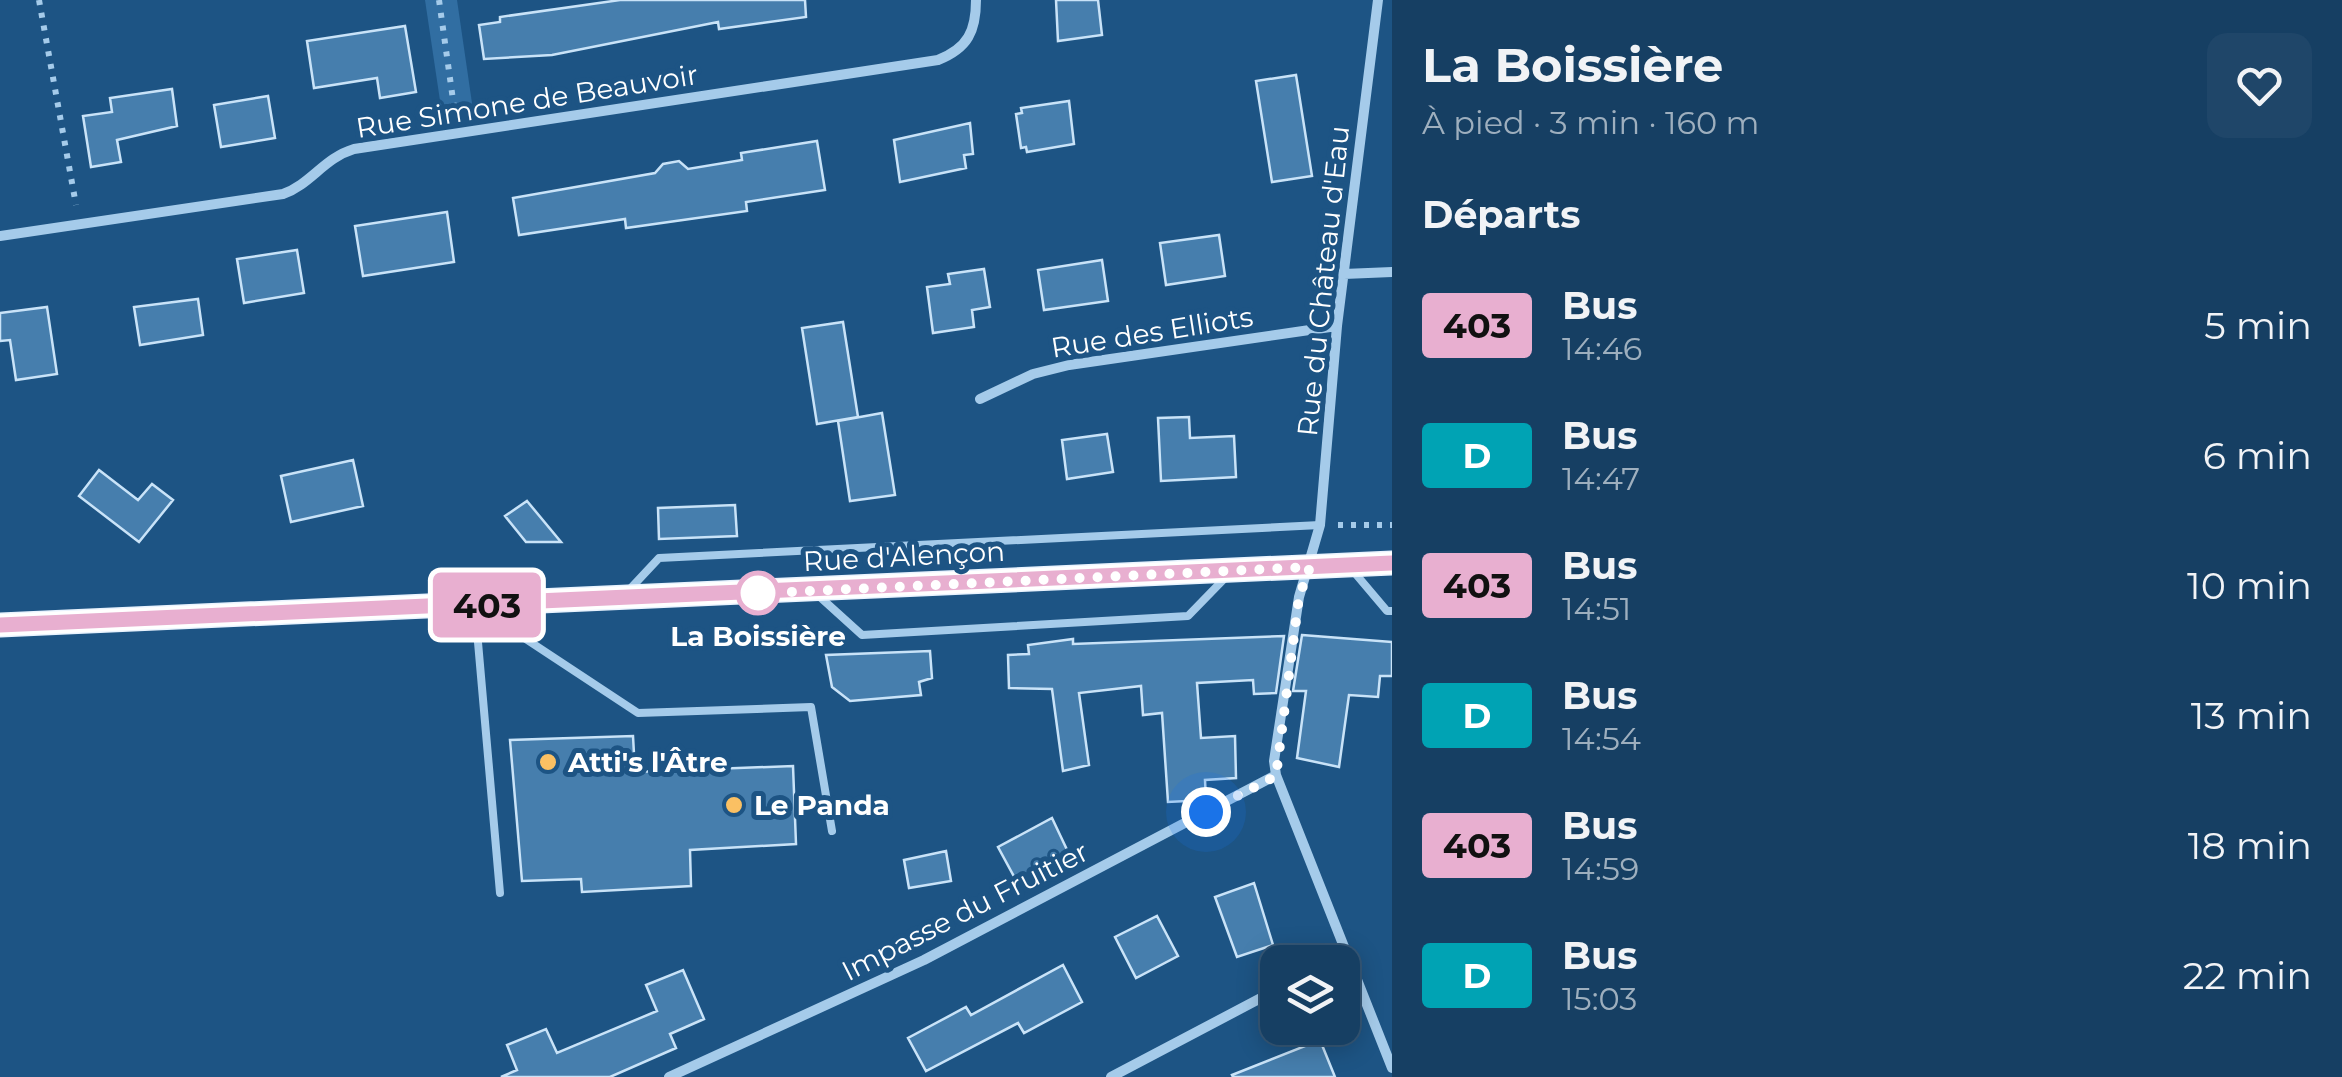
<!DOCTYPE html>
<html lang="fr">
<head>
<meta charset="utf-8">
<style>
  body { margin:0; font-family:Montserrat,sans-serif; background:#1f4669; color:#f1f3f6; height:100vh; display:flex; flex-direction:column; font-size:38px; white-space:nowrap }
  * { box-sizing:border-box; margin:0 }
  p { font-size:32px; color:#9eafbe }
  .icon { flex:none; width:55px; height:55px; fill:none; stroke:currentColor; stroke-width:2; stroke-linecap:round; stroke-linejoin:round }
  .map { position:relative; flex:1; overflow:hidden }
  .details { display:flex; flex-direction:column; background:#163f63; width:950px }
  .details>* { flex:none }
  .badge { padding:0 20px; border-radius:8px; font-size:35px; line-height:65px }
  .fabs { position:absolute; left:1260px; top:945px; display:grid; gap:20px }
  .fabs a { display:grid; place-items:center; width:100px; height:100px; border-radius:20px; background:#163f63; box-shadow:0 5px 25px #0003,0 0 0 2px #355878; font-size:50px }
  .you { position:absolute; width:50px; height:50px; margin:-25px; border:8px solid #fff; border-radius:50%; background:#1a73e8; box-shadow:0 0 0 15px #1a73e833 }
  .map>.badge { position:absolute; translate:-50% -50%; box-shadow:0 0 0 5px #fff }
  h2 { padding:0 30px; font-size:38px; line-height:90px }
  .round { display:grid; place-items:center; flex:none; width:105px; height:105px; border-radius:20px; background:#1f4669 }
  .headline { display:flex; align-items:center; justify-content:space-between; height:170px; padding:0 30px }
  h1 { font-size:48px; font-weight:700; line-height:75px }
  ul { padding:0; list-style:none }
  li { display:flex; align-items:center; gap:30px; height:130px; padding:0 30px }
  li div { flex:1 }
  li b { display:block; font-size:38px }
  li em { font-style:normal }
  li .badge { min-width:110px; font-weight:700; text-align:center }
  main { display:flex; flex:1; min-height:0 }
  .map>svg:first-child { display:block }
  .green { fill:#316ea2 }
  .building { fill:#467ead; stroke:#c9e3f8; stroke-width:2.5 }
  .lines { fill:none; stroke-linecap:round; stroke-linejoin:round }
  .path { stroke:#a5cbea; stroke-width:6; stroke-dasharray:5 8; stroke-linecap:butt }
  .service { stroke:#a5cbea; stroke-width:8 }
  .minor { stroke:#a5cbea; stroke-width:10 }
  .primary { stroke:#e9f3fe; stroke-width:25 }
  .line-casing { stroke:#fff; stroke-width:22 }
  .line { stroke:#e8afd0; stroke-width:15 }
  .walk { stroke:#fff; stroke-width:10; stroke-dasharray:0 18 }
  .stop-dot { fill:#fff; stroke:#e8afd0; stroke-width:5 }
  .poi-dot { fill:#fac063; stroke:#1d5484; stroke-width:4 }
  .labels { text-anchor:middle; dominant-baseline:central; stroke-width:10; stroke-linejoin:round; paint-order:stroke }
  .street-label { font-size:28px; fill:#fff; stroke:#1d5484 }
  .stop-label { font-size:28px; font-weight:bold; fill:#fff; stroke:#1d5484 }
  .poi-label { font-size:28px; font-weight:bold; fill:#fff; stroke:#1d5484; text-anchor:start }
</style>
</head>
<body>
<main>
<div class="map">
<svg width="1392" height="1077" viewBox="0 0 1392 1077">
  <rect width="100%" height="100%" fill="#1d5484"/>
  <path class="green" d="M 425,0 L 457,0 L 473,110 L 442,114 Z"/>
  <path class="building" d="M 620,0 L 805,0 L 806,17 L 719,29 L 718,22 L 552,55 L 484,59 L 479,25 L 500,22 L 500,17 Z
    M 1056,0 L 1098,0 L 1102,35 L 1058,41 Z
    M 405,26 L 416,92 L 380,98 L 377,78 L 314,88 L 307,41 Z
    M 1296,75 L 1312,176 L 1272,182 L 1256,81 Z
    M 172,89 L 177,126 L 117,140 L 121,162 L 91,167 L 83,116 L 112,112 L 110,98 Z
    M 268,96 L 275,138 L 221,147 L 214,105 Z
    M 1069,101 L 1074,144 L 1027,152 L 1026,147 L 1021,148 L 1016,114 L 1022,113 L 1021,108 Z
    M 970,123 L 973,154 L 964,155 L 966,168 L 900,182 L 894,140 Z
    M 817,141 L 825,190 L 746,202 L 747,211 L 626,228 L 625,219 L 519,235 L 513,198 L 655,173 L 663,164 L 679,161 L 688,169 L 742,160 L 741,153 Z
    M 447,212 L 454,262 L 363,276 L 355,226 Z
    M 1219,235 L 1225,276 L 1166,285 L 1160,243 Z
    M 297,250 L 304,293 L 244,303 L 237,259 Z
    M 1102,260 L 1108,301 L 1044,310 L 1038,270 Z
    M 984,269 L 990,307 L 972,310 L 974,327 L 933,333 L 927,287 L 950,284 L 948,274 Z
    M 198,299 L 203,335 L 140,345 L 134,307 Z
    M 47,307 L 57,374 L 16,380 L 10,340 L 0,341 L 0,313 Z
    M 843,322 L 858,417 L 817,424 L 802,328 Z
    M 882,413 L 895,495 L 850,501 L 838,421 Z
    M 1189,417 L 1190,438 L 1234,436 L 1236,477 L 1161,481 L 1158,418 Z
    M 1107,434 L 1113,472 L 1067,479 L 1062,440 Z
    M 353,460 L 363,506 L 291,522 L 281,476 Z
    M 99,470 L 138,500 L 152,484 L 173,500 L 139,542 L 79,496 Z
    M 527,501 L 561,542 L 526,542 L 505,516 Z
    M 735,505 L 737,536 L 659,539 L 658,508 Z
    M 1302,635 L 1392,642 L 1392,676 L 1380,676 L 1378,697 L 1349,695 L 1339,767 L 1297,758 L 1306,691 L 1293,691 Z
    M 1284,636 L 1276,693 L 1254,694 L 1253,680 L 1197,683 L 1201,738 L 1235,736 L 1236,778 L 1205,780 L 1206,800 L 1168,802 L 1162,713 L 1143,715 L 1141,686 L 1079,693 L 1089,765 L 1063,771 L 1052,689 L 1009,688 L 1008,655 L 1029,654 L 1028,645 L 1073,639 L 1073,644 Z
    M 930,651 L 932,678 L 919,682 L 921,695 L 850,701 L 832,687 L 826,655 Z
    M 633,736 L 635,772 L 793,766 L 796,844 L 690,850 L 691,886 L 582,892 L 581,879 L 522,881 L 510,740 Z
    M 1052,818 L 1069,854 L 1017,882 L 998,847 Z
    M 946,851 L 951,881 L 909,888 L 904,860 Z
    M 1254,883 L 1273,945 L 1237,957 L 1215,897 Z
    M 1157,916 L 1178,956 L 1136,978 L 1115,937 Z
    M 1063,965 L 1082,1002 L 1024,1033 L 1018,1023 L 926,1071 L 908,1038 L 966,1007 L 971,1015 Z
    M 683,970 L 704,1019 L 670,1034 L 676,1048 L 610,1077 L 501,1077 L 517,1070 L 507,1045 L 546,1029 L 557,1053 L 657,1011 L 646,985 Z
    M 1320,1040 L 1335,1077 L 1233,1077 L 1232,1075 Z"/>
  <g class="lines">
    <path class="path" d="M 39,0 L 76,205
      M 439,0 L 455,114
      M 1338,525 L 1392,525"/>
    <path class="service" d="M 1354,572 L 1387,611 L 1392,611
      M 630,589 L 659,558 L 1320,525
      M 820,597 L 862,635 L 1188,616 L 1225,578
      M 475,608 L 500,893
      M 485,612 L 638,713 L 811,707 L 832,831"/>
    <path class="minor" d="M 1378,0 L 1337,326 L 1320,525 L 1299,597 L 1274,761 L 1276,775 L 1392,1068
      M 0,236 L 283,194 C 311,184 324,158 354,149 L 938,60 C 968,48 976,31 976,0
      M 1344,274 L 1392,272
      M 980,399 L 1033,374 L 1069,365 L 1337,326
      M 1327,962 L 1347,952
      M 669,1077 L 924,960 L 1276,775
      M 1111,1077 L 1278,989"/>
    <path class="primary" d="M 0,625 L 1392,563"/>
  </g>
  <g class="lines">
    <g class="line-casing">
      <path id="line" d="M 0,625 L 1392,563"/>
    </g>
    <use href="#line" class="line"/>
    <path class="walk" d="M 758,593 L 748,594 L 1310,567 L 1299,597 L 1276,776 L 1206,812"/>
  </g>
  <circle class="stop-dot" cx="758" cy="593" r="20"/>
  <g class="poi-dot">
    <circle cx="548" cy="762" r="10"/>
    <circle cx="734" cy="805" r="10"/>
  </g>
  <g class="labels">
    <g class="street-label">
      <text transform="translate(527 101) rotate(-9)">Rue Simone de Beauvoir</text>
      <text transform="translate(1323 281) rotate(-84)">Rue du Château d'Eau</text>
      <text transform="translate(1152 332) rotate(-9)">Rue des Elliots</text>
      <text transform="translate(904 556) rotate(-3)">Rue d'Alençon</text>
      <text transform="translate(965 911) rotate(-27)">Impasse du Fruitier</text>
    </g>
    <g class="stop-label">
      <text x="758" y="636">La Boissière</text>
    </g>
    <g class="poi-label">
      <text x="568" y="762">Atti's l'Âtre</text>
      <text x="754" y="805">Le Panda</text>
    </g>
  </g>
</svg>
<div class="fabs">
<a><svg class="icon" aria-label="layers" viewBox="0 0 24 24"><path d="M12 4l9 5-9 5-9-5zM3 14l9 5 9-5"/></svg></a>
</div>
<div class="you" style="left:1206px;top:812px"></div>
<b class="badge" style="left:487px;top:605px;background:#e8afd0;color:#111">403</b>
</div>
<section class="details">
<div class="headline"><div><h1>La Boissière</h1><p>À pied · 3 min · 160 m</p></div><a class="round"><svg class="icon" aria-label="heart" viewBox="0 0 24 24"><path d="M12 20l-8-8c-3-5 5-10 8-4 3-6 11-1 8 4z"/></svg></a></div>
<h2>Départs</h2>
<ul>
<li><span class="badge" style="background:#e8afd0;color:#111">403</span><div><b>Bus</b><p>14:46</p></div><em>5 min</em></li>
<li><span class="badge" style="background:#00a3b4;color:#fff">D</span><div><b>Bus</b><p>14:47</p></div><em>6 min</em></li>
<li><span class="badge" style="background:#e8afd0;color:#111">403</span><div><b>Bus</b><p>14:51</p></div><em>10 min</em></li>
<li><span class="badge" style="background:#00a3b4;color:#fff">D</span><div><b>Bus</b><p>14:54</p></div><em>13 min</em></li>
<li><span class="badge" style="background:#e8afd0;color:#111">403</span><div><b>Bus</b><p>14:59</p></div><em>18 min</em></li>
<li><span class="badge" style="background:#00a3b4;color:#fff">D</span><div><b>Bus</b><p>15:03</p></div><em>22 min</em></li>
</ul>
</section>
</main>
</body>
</html>
